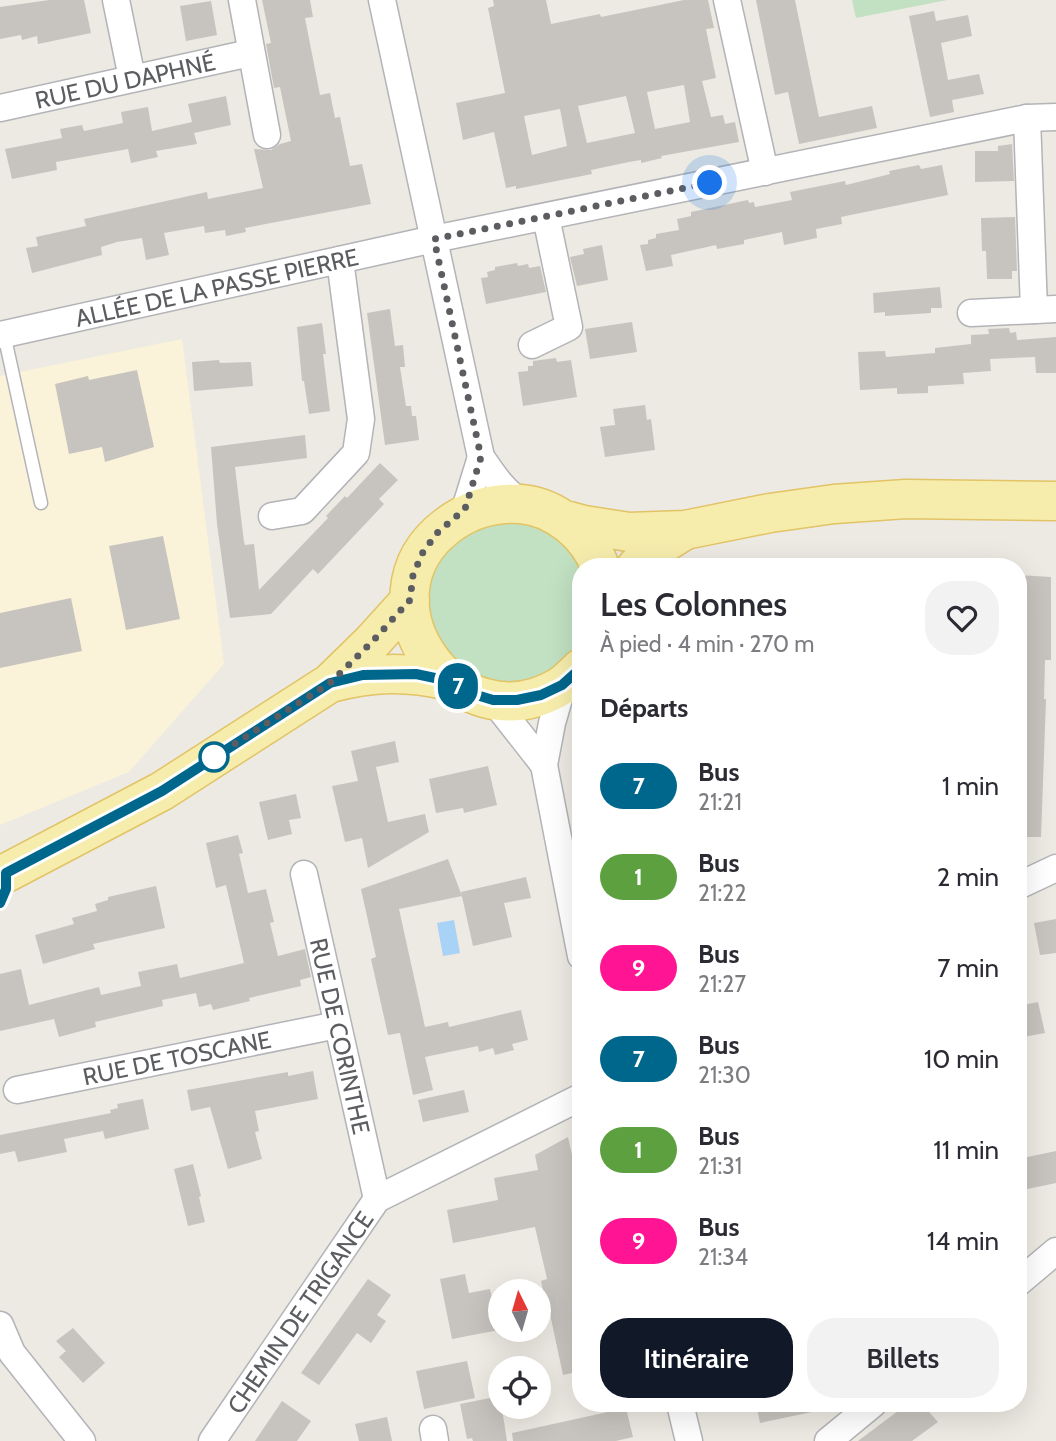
<!DOCTYPE html>
<html lang="fr">
<head>
<meta charset="utf-8">
<style>
  body { margin:0; font-family:Cabin,sans-serif; background:#f2f2f3; color:#2b2b33; height:100vh; display:flex; flex-direction:column; font-size:26px; white-space:nowrap }
  * { box-sizing:border-box; margin:0 }
  p { font-size:23px; color:#7c7c81 }
  .icon { flex:none; width:38px; height:38px; fill:none; stroke:currentColor; stroke-width:2; stroke-linecap:round; stroke-linejoin:round }
  .map { position:relative; flex:1; overflow:hidden }
  .details { position:absolute; left:572px; top:558px; width:455px; height:854px; display:flex; flex-direction:column; background:#fff; border-radius:28px; box-shadow:0 7px 28px #0002 }
  .details>* { flex:none }
  .badge { padding:0 14px; border-radius:23px; font-size:24px; line-height:46px }
  .needle { width:46px; rotate:355deg }
  .controls { position:absolute; left:488px; top:1279px; display:grid; gap:14px }
  .controls a { display:grid; place-items:center; width:63px; height:63px; border-radius:50%; background:#fff; box-shadow:0 7px 28px #0002; font-size:35px }
  .you { position:absolute; width:35px; height:35px; margin:-18px; border:5px solid #fff; border-radius:50%; background:#1a73e8; box-shadow:0 0 0 10px #1a73e833 }
  .map>.badge { position:absolute; translate:-50% -50%; box-shadow:0 0 0 4px #fff }
  h2 { padding:0 28px; font-size:26px; line-height:63px }
  .round { display:grid; place-items:center; flex:none; width:74px; height:74px; border-radius:28px; background:#f2f2f3 }
  .summary { display:flex; align-items:center; justify-content:space-between; height:119px; padding:0 28px }
  h1 { font-size:33px; font-weight:600; line-height:52px }
  .primary-button { display:flex; gap:14px; margin-top:auto; padding:14px 28px }
  .primary-button a { flex:1; height:80px; border-radius:28px; background:#111827; color:#fff; font-size:28px; font-weight:600; line-height:80px; text-align:center }
  .primary-button a+a { background:#f2f2f3; color:#2b2b33 }
  ul { padding:0; list-style:none }
  li { display:flex; align-items:center; gap:21px; height:91px; padding:0 28px }
  li div { flex:1 }
  li b { display:block; font-size:26px }
  li em { font-style:normal }
  li .badge { min-width:77px; font-weight:700; text-align:center }
  .map>svg:first-child { display:block }
  .commercial { fill:#faf3d9 }
  .green { fill:#c1e1c2 }
  .water { fill:#a8d2f6 }
  .building { fill:#c7c4bf; fill-rule:evenodd }
  .lines { fill:none; stroke-linecap:round; stroke-linejoin:round }
  .service-casing { stroke:#b3b4b8; stroke-width:15 }
  .minor-casing { stroke:#b3b4b8; stroke-width:29 }
  .primary-casing { stroke:#e2c365; stroke-width:41 }
  .service { stroke:#fff; stroke-width:12 }
  .minor { stroke:#fff; stroke-width:26 }
  .primary { stroke:#f6edad; stroke-width:38 }
  .line-casing { stroke:#fff; stroke-width:16 }
  .line { stroke:#00678c; stroke-width:10 }
  .walk { stroke:#5b5d61; stroke-width:7; stroke-dasharray:0 12.6 }
  .stop-dot { fill:#fff; stroke:#00678c; stroke-width:3.5 }
  .labels { text-anchor:middle; dominant-baseline:central; stroke-width:7; stroke-linejoin:round; paint-order:stroke }
  .street-label { font-size:24px; fill:#5b5d61; stroke:#fff }
</style>
</head>
<body>
<div class="map">
<svg width="1056" height="1441" viewBox="0 0 1056 1441">
  <rect width="100%" height="100%" fill="#eceae2"/>
  <path class="commercial" d="M 182,339 L 224,664 L 129,772 L 0,825 L 0,376 Z"/>
  <path class="green" d="M 852,0 L 947,0 L 856,18 Z
    M 511,518 L 567,538 L 581,567 L 581,648 L 570,661 L 541,680 L 504,684 L 468,672 L 439,641 L 430,616 L 429,595 L 433,575 L 441,557 L 474,527 Z"/>
  <path class="water" d="M 454,920 L 460,953 L 443,956 L 437,923 Z"/>
  <path class="building" d="M 49,0 L 84,0 L 91,33 L 38,44 L 37,36 L 22,40 L 21,35 L 0,39 L 0,7 Z
    M 262,0 L 310,0 L 313,17 L 305,18 L 320,95 L 330,93 L 335,118 L 340,117 L 350,166 L 362,164 L 371,204 L 245,228 L 246,232 L 226,236 L 225,230 L 205,233 L 204,226 L 164,233 L 169,255 L 146,260 L 142,238 L 117,242 L 101,247 L 102,255 L 32,273 L 26,248 L 38,246 L 36,237 L 86,226 L 84,219 L 207,192 L 208,199 L 263,188 L 254,149 L 271,150 L 280,144 L 291,141 L 280,87 L 274,88 L 266,44 L 271,43 Z
    M 493,0 L 546,0 L 551,24 L 600,14 L 601,17 L 684,0 L 708,0 L 714,28 L 706,29 L 716,78 L 702,81 L 711,117 L 723,115 L 725,124 L 735,122 L 739,142 L 661,156 L 662,158 L 641,163 L 641,160 L 629,162 L 591,170 L 592,174 L 516,189 L 516,186 L 506,188 L 494,132 L 463,140 L 456,103 L 505,93 L 488,8 L 494,6 ZM 684,85 L 690,122 L 655,129 L 647,92 ZM 626,96 L 635,133 L 587,143 L 578,106 ZM 560,109 L 567,146 L 532,155 L 524,116 Z
    M 756,0 L 795,0 L 819,117 L 872,106 L 877,128 L 799,144 L 788,92 L 775,95 Z
    M 211,1 L 217,35 L 186,41 L 180,6 Z
    M 934,11 L 936,21 L 968,15 L 972,36 L 941,43 L 948,80 L 979,74 L 984,94 L 952,100 L 954,112 L 930,117 L 909,16 Z
    M 226,96 L 231,125 L 194,133 L 197,144 L 156,151 L 158,157 L 131,163 L 128,149 L 56,162 L 57,170 L 12,179 L 5,149 L 62,138 L 60,129 L 82,125 L 84,131 L 123,123 L 121,112 L 148,107 L 152,131 L 192,122 L 188,104 Z
    M 1012,144 L 1014,181 L 975,182 L 975,151 L 998,151 L 998,146 Z
    M 919,165 L 921,169 L 942,165 L 948,195 L 841,217 L 842,224 L 816,229 L 817,238 L 784,245 L 782,232 L 744,240 L 744,244 L 717,249 L 716,245 L 671,255 L 673,266 L 646,271 L 640,245 L 648,244 L 648,240 L 656,238 L 656,234 L 679,230 L 677,219 L 691,216 L 691,212 L 748,200 L 749,203 L 754,202 L 755,207 L 792,200 L 790,192 L 845,181 L 846,185 L 890,174 L 889,171 Z
    M 1015,217 L 1017,271 L 1012,271 L 1012,279 L 987,279 L 986,251 L 982,251 L 981,218 Z
    M 602,245 L 608,280 L 577,286 L 570,257 L 584,254 L 583,249 Z
    M 517,263 L 518,266 L 528,264 L 529,268 L 540,266 L 546,292 L 486,304 L 481,278 L 488,277 L 487,272 L 495,270 L 495,267 Z
    M 940,287 L 942,308 L 931,308 L 931,313 L 885,316 L 885,312 L 874,313 L 873,293 Z
    M 390,309 L 395,346 L 403,345 L 405,367 L 400,367 L 406,406 L 411,406 L 412,416 L 416,416 L 419,440 L 385,445 L 367,313 Z
    M 632,322 L 637,352 L 590,359 L 585,329 Z
    M 322,323 L 326,354 L 323,354 L 330,411 L 309,414 L 304,381 L 302,381 L 297,327 Z
    M 1009,328 L 1010,333 L 1016,332 L 1017,340 L 1056,337 L 1056,373 L 1036,373 L 1035,357 L 990,359 L 991,371 L 963,373 L 964,384 L 928,386 L 928,393 L 897,394 L 897,388 L 860,390 L 858,352 L 885,351 L 886,357 L 935,353 L 935,348 L 971,344 L 971,335 L 989,334 L 988,329 Z
    M 556,358 L 557,362 L 571,360 L 577,397 L 523,406 L 518,372 L 528,371 L 528,366 L 533,366 L 533,361 Z
    M 219,360 L 220,363 L 251,362 L 253,386 L 194,391 L 192,362 Z
    M 137,370 L 154,447 L 105,462 L 102,447 L 69,454 L 55,384 L 88,376 L 89,380 Z
    M 645,405 L 647,420 L 651,419 L 655,450 L 605,457 L 600,427 L 615,425 L 613,409 Z
    M 305,435 L 307,458 L 235,467 L 244,542 L 245,545 L 254,544 L 259,590 L 328,518 L 326,516 L 345,496 L 347,498 L 380,463 L 398,480 L 379,499 L 384,504 L 369,520 L 318,574 L 313,569 L 271,614 L 230,618 L 217,524 L 211,447 Z
    M 163,536 L 180,619 L 126,630 L 109,546 Z
    M 1018,575 L 1051,577 L 1051,660 L 1045,660 L 1044,699 L 1046,699 L 1041,837 L 1018,837 Z
    M 71,598 L 82,651 L 0,668 L 0,613 Z
    M 395,741 L 399,762 L 376,767 L 388,822 L 425,814 L 429,832 L 368,868 L 362,838 L 345,842 L 332,786 L 358,781 L 351,751 Z
    M 488,766 L 497,805 L 464,813 L 463,808 L 436,813 L 429,779 Z
    M 296,794 L 301,818 L 289,820 L 292,834 L 268,840 L 259,802 Z
    M 238,835 L 243,853 L 239,854 L 248,893 L 266,889 L 274,922 L 270,923 L 278,956 L 305,949 L 311,977 L 300,980 L 301,986 L 249,998 L 250,1001 L 213,1010 L 211,1004 L 199,1007 L 196,993 L 162,1000 L 163,1006 L 95,1022 L 96,1027 L 59,1037 L 54,1019 L 0,1031 L 0,974 L 21,969 L 29,1005 L 99,987 L 101,995 L 141,986 L 138,972 L 177,964 L 180,978 L 244,963 L 226,885 L 216,888 L 206,843 Z
    M 448,859 L 462,896 L 399,909 L 425,1027 L 448,1022 L 449,1027 L 521,1010 L 528,1040 L 512,1044 L 514,1050 L 495,1055 L 493,1048 L 479,1052 L 478,1046 L 425,1057 L 433,1090 L 413,1095 L 400,1033 L 388,1035 L 371,959 L 376,957 L 361,889 Z
    M 526,877 L 531,898 L 504,903 L 512,937 L 473,946 L 461,892 Z
    M 156,886 L 165,928 L 93,944 L 95,949 L 43,964 L 35,935 L 74,924 L 72,918 L 97,911 L 95,904 L 108,900 L 108,897 Z
    M 1056,919 L 1056,953 L 1040,955 L 1034,923 Z
    M 1038,1002 L 1045,1033 L 1018,1038 L 1018,1006 Z
    M 313,1071 L 318,1099 L 255,1111 L 259,1131 L 255,1132 L 262,1159 L 228,1169 L 210,1107 L 191,1111 L 187,1090 L 288,1072 L 288,1076 Z
    M 464,1090 L 469,1112 L 423,1122 L 418,1100 Z
    M 143,1099 L 149,1129 L 105,1139 L 103,1131 L 64,1139 L 67,1152 L 18,1162 L 15,1151 L 0,1154 L 0,1135 L 111,1113 L 110,1110 L 118,1108 L 117,1104 Z
    M 568,1137 L 579,1186 L 581,1185 L 581,1240 L 573,1242 L 581,1282 L 581,1371 L 563,1375 L 550,1314 L 548,1315 L 541,1281 L 547,1279 L 535,1227 L 453,1243 L 447,1210 L 498,1200 L 494,1178 L 538,1170 L 535,1155 Z
    M 1056,1151 L 1056,1183 L 1018,1191 L 1018,1159 Z
    M 193,1164 L 201,1196 L 199,1197 L 205,1222 L 188,1226 L 174,1169 Z
    M 465,1274 L 469,1293 L 490,1289 L 499,1330 L 452,1339 L 440,1279 Z
    M 368,1279 L 391,1295 L 377,1315 L 386,1321 L 371,1343 L 357,1333 L 319,1385 L 301,1373 Z
    M 73,1328 L 105,1363 L 83,1383 L 59,1357 L 66,1351 L 56,1341 Z
    M 467,1361 L 475,1398 L 424,1409 L 416,1371 Z
    M 500,1396 L 507,1441 L 473,1441 L 472,1438 L 467,1439 L 460,1404 Z
    M 282,1401 L 311,1421 L 297,1441 L 255,1441 Z
    M 756,1404 L 811,1404 L 812,1412 L 760,1423 Z
    M 915,1404 L 922,1404 L 938,1422 L 912,1441 L 858,1441 L 902,1408 L 906,1411 Z
    M 626,1408 L 633,1437 L 616,1441 L 513,1441 L 512,1433 Z
    M 387,1417 L 392,1441 L 359,1441 L 355,1424 Z"/>
  <g class="lines">
    <g class="service-casing">
      <path id="service" d="M 4,334 L 41,503"/>
    </g>
    <g class="minor-casing">
      <g id="minor">
        <path d="M 116,0 L 132,78"/>
        <path d="M 242,0 L 267,135"/>
        <path d="M 382,0 L 481,457 C 493,475 505,493 524,504"/>
        <path d="M 727,0 L 765,172"/>
        <path id="s1" d="M 0,108 L 250,53"/>
        <path d="M 1027,118 L 1034,310"/>
        <path d="M 971,313 L 1056,309"/>
        <path id="s2" d="M 0,335 L 434,239 L 1027,118 L 1056,117"/>
        <path d="M 532,345 L 569,327 L 546,217"/>
        <path d="M 272,516 L 302,511 L 356,453 L 361,419 L 340,260"/>
        <path d="M 458,517 L 465,509 L 481,457"/>
        <path d="M 493,700 L 544,765 L 552,723 L 563,685"/>
        <path d="M 544,765 L 581,956"/>
        <path id="s3" d="M 304,874 L 377,1199"/>
        <path d="M 1018,886 L 1056,868"/>
        <path id="s4" d="M 17,1090 L 337,1025"/>
        <path d="M 1018,1283 L 1056,1251"/>
        <path d="M 0,1325 L 12,1353 L 82,1441"/>
        <path d="M 680,1404 L 689,1441"/>
        <path d="M 433,1429 L 435,1441"/>
        <path id="s5" d="M 212,1441 L 377,1199 L 581,1097"/>
        <path d="M 828,1441 L 873,1404"/>
      </g>
    </g>
    <g class="primary-casing">
      <path id="primary" d="M 562,519 L 584,525 L 629,532 L 685,530 L 770,513 L 834,504 L 906,499 L 1056,501
        M 636,567 L 664,543 L 685,530
        M 581,668 C 575,674 568,681 561,686 C 455,750 352,598 447,526 C 469,509 494,502 521,504 C 556,507 589,535 600,567
        M 330,683 C 374,672 405,671 449,681
        M 6,873 L 162,791 L 330,683 L 372,642 L 410,600"/>
    </g>
    <use href="#service" class="service"/>
    <use href="#minor" class="minor"/>
    <use href="#primary" class="primary"/>
  </g>
  <g class="lines">
    <g class="line-casing">
      <path id="line" d="M 0,903 L 6,889 L 6,873 L 162,791 L 330,683 L 363,675 L 416,674 L 449,681 L 470,693 L 493,700 L 517,700 L 541,695 L 562,685 L 581,668"/>
    </g>
    <use href="#line" class="line"/>
    <path class="walk" d="M 214,757 L 330,683 L 372,642 L 410,600 L 413,575 L 423,552 L 438,532 L 465,509 L 481,457 L 434,239 L 710,183"/>
  </g>
  <circle class="stop-dot" cx="214" cy="757" r="14"/>
  <g class="labels">
    <g class="street-label">
      <text stroke="none"><textPath href="#s1" startOffset="128">RUE DU DAPHNÉ</textPath></text>
      <text stroke="none"><textPath href="#s2" startOffset="222">ALLÉE DE LA PASSE PIERRE</textPath></text>
      <text stroke="none"><textPath href="#s3" startOffset="166">RUE DE CORINTHE</textPath></text>
      <text stroke="none"><textPath href="#s4" startOffset="163">RUE DE TOSCANE</textPath></text>
      <text stroke="none"><textPath href="#s5" startOffset="156">CHEMIN DE TRIGANCE</textPath></text>
    </g>
  </g>
</svg>
<div class="controls">
<a><svg class="needle" viewBox="-14 -14 28 28"><path d="M0-13l5 13h-10z" fill="#e53935"/><path d="M0 13l5-13h-10z" fill="#7c7c81"/></svg></a>
<a><svg class="icon" aria-label="locate" viewBox="0 0 24 24"><circle cx="12" cy="12" r="6"/><path d="M12 2v4M12 18v4M2 12h4M18 12h4"/></svg></a>
</div>
<div class="you" style="left:710px;top:183px"></div>
<b class="badge" style="left:458px;top:686px;background:#00678c;color:#fff">7</b>
<section class="details">
<div class="summary"><div><h1>Les Colonnes</h1><p>À pied · 4 min · 270 m</p></div><a class="round"><svg class="icon" aria-label="heart" viewBox="0 0 24 24"><path d="M12 20l-8-8c-3-5 5-10 8-4 3-6 11-1 8 4z"/></svg></a></div>
<h2>Départs</h2>
<ul>
<li><span class="badge" style="background:#00678c;color:#fff">7</span><div><b>Bus</b><p>21:21</p></div><em>1 min</em></li>
<li><span class="badge" style="background:#5da040;color:#fff">1</span><div><b>Bus</b><p>21:22</p></div><em>2 min</em></li>
<li><span class="badge" style="background:#ff1493;color:#fff">9</span><div><b>Bus</b><p>21:27</p></div><em>7 min</em></li>
<li><span class="badge" style="background:#00678c;color:#fff">7</span><div><b>Bus</b><p>21:30</p></div><em>10 min</em></li>
<li><span class="badge" style="background:#5da040;color:#fff">1</span><div><b>Bus</b><p>21:31</p></div><em>11 min</em></li>
<li><span class="badge" style="background:#ff1493;color:#fff">9</span><div><b>Bus</b><p>21:34</p></div><em>14 min</em></li>
</ul>
<div class="primary-button"><a>Itinéraire</a><a>Billets</a></div>
</section>
</div>
</body>
</html>
